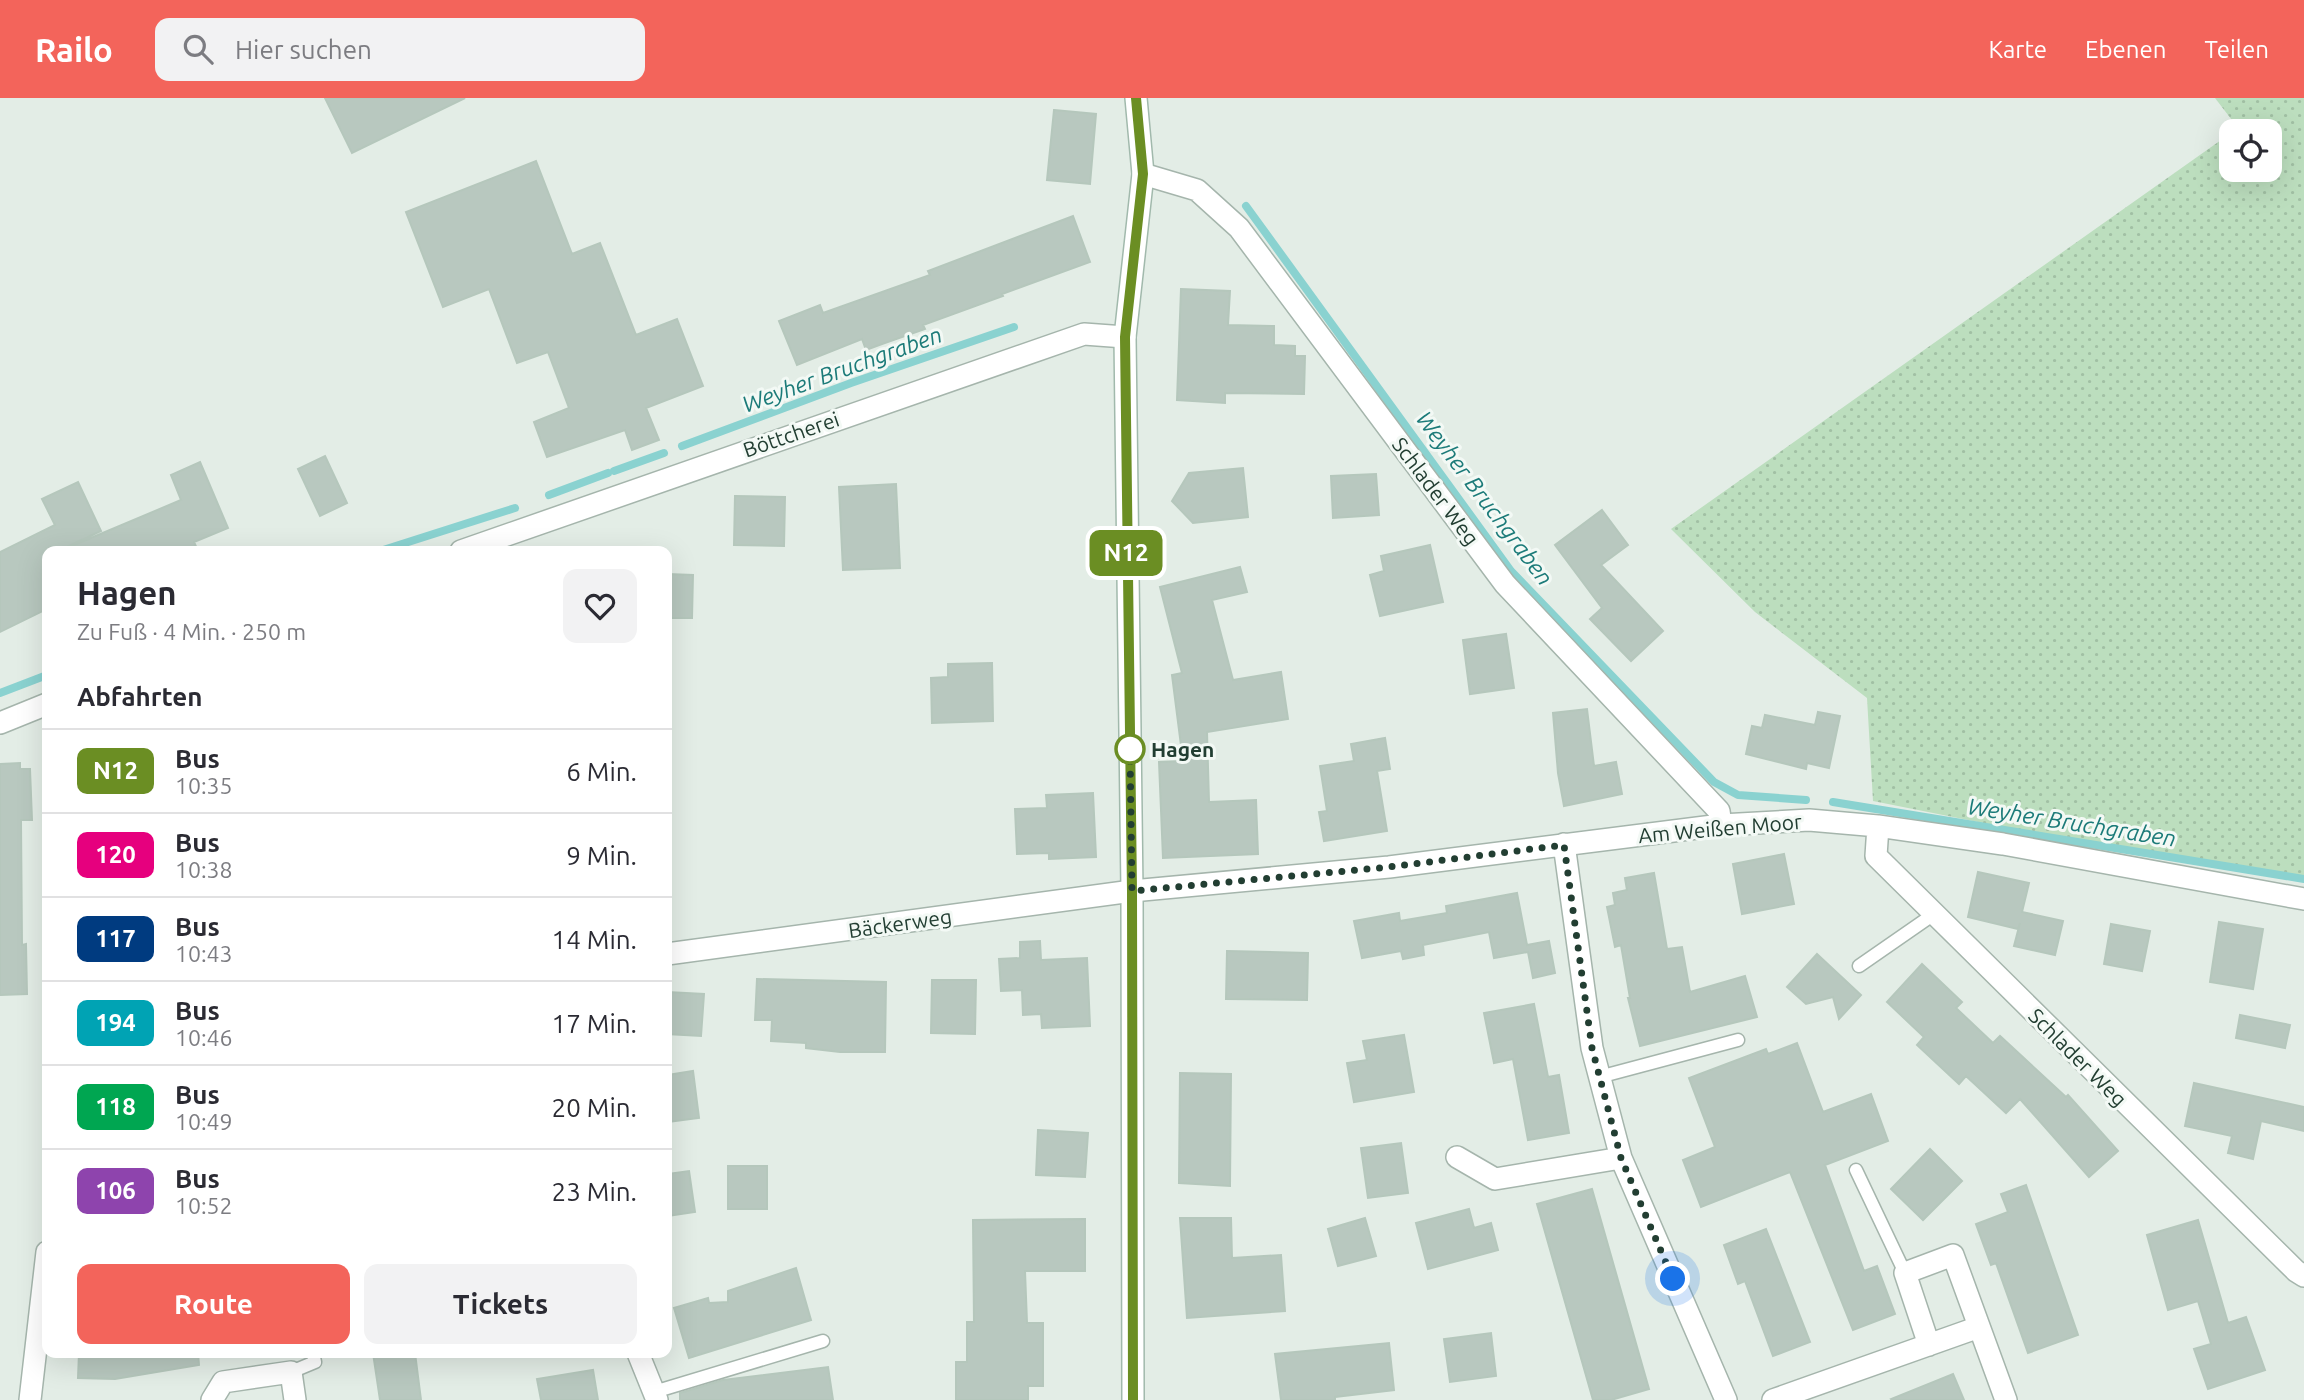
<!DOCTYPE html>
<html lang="de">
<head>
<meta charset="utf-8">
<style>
  body { margin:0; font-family:Ubuntu,sans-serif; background:#f2f2f3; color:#2b2b33; height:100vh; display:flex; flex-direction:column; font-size:26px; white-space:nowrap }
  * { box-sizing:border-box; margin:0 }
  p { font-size:23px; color:#7c7c81 }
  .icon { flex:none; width:38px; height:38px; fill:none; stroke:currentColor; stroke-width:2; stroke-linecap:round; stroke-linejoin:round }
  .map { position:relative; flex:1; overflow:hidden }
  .panel { position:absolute; left:42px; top:448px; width:630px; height:812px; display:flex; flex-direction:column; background:#fff; border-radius:14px; box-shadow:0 7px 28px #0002 }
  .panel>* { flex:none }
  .badge { padding:0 14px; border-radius:10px; font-size:24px; line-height:46px }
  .fabs { position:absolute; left:2219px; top:21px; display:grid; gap:14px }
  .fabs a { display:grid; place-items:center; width:63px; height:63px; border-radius:14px; background:#fff; box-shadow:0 7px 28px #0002; font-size:35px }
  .you { position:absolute; width:35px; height:35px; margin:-18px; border:5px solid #fff; border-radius:50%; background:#1a73e8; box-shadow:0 0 0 10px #1a73e833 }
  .map>.badge { position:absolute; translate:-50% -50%; box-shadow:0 0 0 4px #fff }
  h2 { padding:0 35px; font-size:26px; line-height:63px }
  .round { display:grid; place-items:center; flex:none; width:74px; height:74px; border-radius:14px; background:#f2f2f3 }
  .headline { display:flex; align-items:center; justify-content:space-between; height:119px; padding:0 35px }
  h1 { font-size:33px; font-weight:700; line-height:52px }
  .action { display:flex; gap:14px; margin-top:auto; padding:14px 35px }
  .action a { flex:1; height:80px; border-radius:14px; background:#f3645b; color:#fff; font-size:28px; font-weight:700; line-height:80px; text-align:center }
  .action a+a { background:#f2f2f3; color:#2b2b33 }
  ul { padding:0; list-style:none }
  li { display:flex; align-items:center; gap:21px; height:84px; padding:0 35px; border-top:2px solid #e1e1e2 }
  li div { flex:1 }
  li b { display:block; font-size:26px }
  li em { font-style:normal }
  li .badge { min-width:77px; font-weight:700; text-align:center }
  header { display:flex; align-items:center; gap:42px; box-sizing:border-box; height:98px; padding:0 35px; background:#f3645b; color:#fff }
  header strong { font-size:33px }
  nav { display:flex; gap:38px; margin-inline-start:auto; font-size:24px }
  .search { width:490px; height:63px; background:#f2f2f3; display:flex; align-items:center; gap:18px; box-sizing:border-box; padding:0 24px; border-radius:14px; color:#7c7c81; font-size:26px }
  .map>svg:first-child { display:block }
  .grass { fill:url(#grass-dots) }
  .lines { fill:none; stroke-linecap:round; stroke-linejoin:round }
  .stream { stroke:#8ad2d0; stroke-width:8 }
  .building { fill:#b8c8bf; stroke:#b5c7bc; stroke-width:2 }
  .lane-casing { stroke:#a5b5ac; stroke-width:15 }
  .street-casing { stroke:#a5b5ac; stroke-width:24 }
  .secondary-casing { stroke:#a1b9ac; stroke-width:24 }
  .lane { stroke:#fff; stroke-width:12 }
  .street { stroke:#fff; stroke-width:21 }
  .secondary { stroke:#fff; stroke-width:21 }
  .line-casing { stroke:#fff; stroke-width:16 }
  .line { stroke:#6b8e23; stroke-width:10 }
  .walk { stroke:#223e32; stroke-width:7; stroke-dasharray:0 12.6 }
  .stop-dot { fill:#fff; stroke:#6b8e23; stroke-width:3.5 }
  .labels { text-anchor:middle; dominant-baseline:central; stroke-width:6; stroke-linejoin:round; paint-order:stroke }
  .street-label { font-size:21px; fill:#223e32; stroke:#f3f9f5 }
  .stop-label { font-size:21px; font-weight:bold; fill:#223e32; stroke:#f3f9f5; text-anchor:start }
  .water-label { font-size:23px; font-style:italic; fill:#1c7b79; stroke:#f3f9f5 }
</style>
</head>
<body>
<header>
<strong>Railo</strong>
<div class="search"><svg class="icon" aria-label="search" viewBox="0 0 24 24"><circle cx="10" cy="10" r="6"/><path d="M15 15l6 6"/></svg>Hier suchen</div>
<nav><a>Karte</a><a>Ebenen</a><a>Teilen</a></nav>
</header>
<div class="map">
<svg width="2304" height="1302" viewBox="0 0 2304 1302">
  <defs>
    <pattern id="grass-dots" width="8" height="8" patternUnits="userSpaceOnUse" patternTransform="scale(1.75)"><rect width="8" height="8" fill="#bcdebe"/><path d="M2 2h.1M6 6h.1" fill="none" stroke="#a1c0a4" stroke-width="1.8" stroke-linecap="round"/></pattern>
  </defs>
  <rect width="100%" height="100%" fill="#e3ede6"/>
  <path class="grass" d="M 2215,0 L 2304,0 L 2304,778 L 2003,729 L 1873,703 L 1867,600 L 1755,514 L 1671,431 L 2231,35 L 2231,72 L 2270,72 L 2270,33 L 2233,33 L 2238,30 Z"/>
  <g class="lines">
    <path class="stream" d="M 1246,108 L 1511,473 L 1714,684 L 1738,697 L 1806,702
      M 682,348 L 851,285 L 1014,229
      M 614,373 L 664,355
      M 549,397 L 608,375
      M 380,453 L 515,410
      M 0,595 L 47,577
      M 1833,704 L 2304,781"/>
  </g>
  <path class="building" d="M 325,0 L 465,0 L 352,55 Z
    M 1054,12 L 1096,16 L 1090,86 L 1047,82 Z
    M 536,63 L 572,156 L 600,145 L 636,237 L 677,221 L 703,288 L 646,310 L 659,342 L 632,352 L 625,332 L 547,359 L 534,324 L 569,310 L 548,254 L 517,265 L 489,191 L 443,209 L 406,114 Z
    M 1073,118 L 1090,164 L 1002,196 L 1003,198 L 923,227 L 925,231 L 882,246 L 866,252 L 862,241 L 797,267 L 779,223 L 820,207 L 823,215 L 930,177 L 928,173 Z
    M 1181,191 L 1230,193 L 1228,227 L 1274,228 L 1274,247 L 1295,248 L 1295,258 L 1305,258 L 1304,296 L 1225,295 L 1225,305 L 1177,302 Z
    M 325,358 L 347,405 L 320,418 L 298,371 Z
    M 200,364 L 228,430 L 194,444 L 198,453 L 60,453 L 181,402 L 171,377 Z
    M 1243,370 L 1248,419 L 1193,425 L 1172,403 L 1189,375 Z
    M 1376,376 L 1379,417 L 1333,420 L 1331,378 Z
    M 78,384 L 101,433 L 58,453 L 47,453 L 47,511 L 0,534 L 0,454 L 55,427 L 42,401 Z
    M 896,386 L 900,470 L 843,472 L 839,389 Z
    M 735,398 L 785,399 L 784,448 L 734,447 Z
    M 1602,412 L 1628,447 L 1601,467 L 1663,533 L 1631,563 L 1590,521 L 1602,510 L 1555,447 Z
    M 1430,447 L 1443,504 L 1380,518 L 1370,477 L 1384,473 L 1381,458 Z
    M 1240,469 L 1247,494 L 1212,502 L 1233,582 L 1281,574 L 1288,621 L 1207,634 L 1209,704 L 1256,702 L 1258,756 L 1163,760 L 1159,664 L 1183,663 L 1172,577 L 1182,575 L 1160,489 Z
    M 667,476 L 693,477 L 692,520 L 667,520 Z
    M 1506,536 L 1514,590 L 1470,596 L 1463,542 Z
    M 992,565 L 993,623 L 932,625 L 931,580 L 948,579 L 948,566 Z
    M 1587,611 L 1594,668 L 1616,664 L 1622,696 L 1564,708 L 1558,675 L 1553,615 Z
    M 1818,614 L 1840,618 L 1829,670 L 1807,665 L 1806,671 L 1746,656 L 1752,628 L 1762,630 L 1765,617 L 1815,627 Z
    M 1385,640 L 1390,671 L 1377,673 L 1387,733 L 1324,743 L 1319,714 L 1327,713 L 1320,668 L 1354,663 L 1351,646 Z
    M 20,665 L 20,671 L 30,671 L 32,722 L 21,722 L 22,847 L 26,846 L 27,896 L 0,897 L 0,666 Z
    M 1093,695 L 1096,759 L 1049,761 L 1049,755 L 1017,756 L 1015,711 L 1047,710 L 1046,697 Z
    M 1784,756 L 1794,806 L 1742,816 L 1733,766 Z
    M 1978,774 L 2029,785 L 2022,814 L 2063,823 L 2055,857 L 2014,848 L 2020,825 L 2018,831 L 1968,819 Z
    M 1654,775 L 1667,851 L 1682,849 L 1690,894 L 1745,878 L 1757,919 L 1640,948 L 1628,900 L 1630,900 L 1621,847 L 1615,849 L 1607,809 L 1615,807 L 1613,795 L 1627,792 L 1625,780 Z
    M 1517,795 L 1527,847 L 1549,843 L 1555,875 L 1533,880 L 1528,854 L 1494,860 L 1489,834 L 1423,847 L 1424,857 L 1403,861 L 1401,853 L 1362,860 L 1354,823 L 1399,815 L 1400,823 L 1447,815 L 1446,808 Z
    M 2219,824 L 2263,831 L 2253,891 L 2210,884 Z
    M 2111,826 L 2150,833 L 2142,873 L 2104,866 Z
    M 1040,843 L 1041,862 L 1087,860 L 1090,928 L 1042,930 L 1041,916 L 1023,917 L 1022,892 L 1001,893 L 999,861 L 1020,860 L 1020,844 Z
    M 1227,853 L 1308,855 L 1307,902 L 1226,901 Z
    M 1817,856 L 1861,897 L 1839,921 L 1833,899 L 1806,906 L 1787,889 Z
    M 1922,866 L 1962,904 L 1956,910 L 1993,945 L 2000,938 L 2066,999 L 2068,997 L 2118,1053 L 2089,1079 L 2020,1001 L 2006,1015 L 1966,978 L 1959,986 L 1917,947 L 1924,939 L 1887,904 Z
    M 757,881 L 886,884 L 885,954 L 840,954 L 806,950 L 806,945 L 771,943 L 772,922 L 755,922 Z
    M 932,882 L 976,882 L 975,936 L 931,935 Z
    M 667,894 L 704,896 L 701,938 L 667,936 Z
    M 1534,906 L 1548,979 L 1559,977 L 1569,1035 L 1528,1042 L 1513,961 L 1494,965 L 1484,915 Z
    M 2240,917 L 2290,927 L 2285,950 L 2236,940 Z
    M 1404,937 L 1414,994 L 1354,1004 L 1347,965 L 1367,962 L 1363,943 Z
    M 1797,945 L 1823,1014 L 1871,996 L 1888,1043 L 1825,1067 L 1864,1173 L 1877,1168 L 1895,1216 L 1853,1232 L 1790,1074 L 1701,1109 L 1683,1062 L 1715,1049 L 1689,980 L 1766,951 L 1768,956 Z
    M 693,973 L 699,1020 L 667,1024 L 667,977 Z
    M 1180,975 L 1231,976 L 1230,1088 L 1179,1085 Z
    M 2194,985 L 2304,1009 L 2304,1033 L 2261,1023 L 2253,1061 L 2228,1055 L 2232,1038 L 2185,1028 Z
    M 1038,1032 L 1088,1035 L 1085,1079 L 1036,1077 Z
    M 1401,1045 L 1408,1095 L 1368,1100 L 1361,1050 Z
    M 1930,1051 L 1962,1083 L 1923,1122 L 1891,1091 Z
    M 728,1068 L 767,1068 L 767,1111 L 728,1111 Z
    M 689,1073 L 695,1114 L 667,1118 L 667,1076 Z
    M 2026,1087 L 2078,1237 L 2028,1255 L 1996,1165 L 1991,1167 L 1976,1126 L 2008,1114 L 2001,1096 Z
    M 1592,1091 L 1649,1291 L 1611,1302 L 1593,1302 L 1537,1106 Z
    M 1469,1111 L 1474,1130 L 1491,1125 L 1498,1152 L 1428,1171 L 1416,1125 Z
    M 1180,1120 L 1231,1120 L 1232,1160 L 1281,1157 L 1285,1213 L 1187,1220 Z
    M 1365,1120 L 1376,1158 L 1338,1168 L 1328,1131 Z
    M 1085,1121 L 1085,1173 L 1025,1173 L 1027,1225 L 1043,1225 L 1043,1288 L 1028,1288 L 1028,1302 L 956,1302 L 956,1264 L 967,1264 L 967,1224 L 974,1224 L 973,1122 Z
    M 2198,1122 L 2228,1225 L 2246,1219 L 2265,1272 L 2208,1291 L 2194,1251 L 2211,1246 L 2198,1203 L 2168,1212 L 2147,1137 Z
    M 1766,1131 L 1810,1244 L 1773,1258 L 1745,1183 L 1738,1186 L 1724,1147 Z
    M 796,1170 L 811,1222 L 689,1260 L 674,1210 L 708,1200 L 709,1205 L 728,1204 L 728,1193 Z
    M 1491,1235 L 1496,1278 L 1450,1284 L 1444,1241 Z
    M 1389,1245 L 1394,1292 L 1335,1299 L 1335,1302 L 1281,1302 L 1275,1256 Z
    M 79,1255 L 198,1255 L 199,1267 L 115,1281 L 78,1280 Z
    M 373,1255 L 415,1255 L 421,1302 L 380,1302 Z
    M 828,1269 L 833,1302 L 680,1302 L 680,1295 L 723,1282 Z
    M 593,1272 L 598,1302 L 541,1302 L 537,1281 Z
    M 1953,1276 L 1964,1302 L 1892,1302 L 1891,1301 Z"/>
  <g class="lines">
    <g class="lane-casing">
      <path id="lane" d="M 1859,868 L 1934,816
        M 1599,979 L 1738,942
        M 1856,1072 L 1905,1175
        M 291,1274 L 315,1264 L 313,1255
        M 654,1294 L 823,1243"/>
    </g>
    <g class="street-casing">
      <path id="street" d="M 1143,76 L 1197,92 L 1239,130 L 1505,486 L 1719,713 L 1721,727
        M 461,453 L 1084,236 L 1125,239
        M 0,625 L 47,606
        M 1878,728 L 1876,758 L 2296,1173 L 2304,1178
        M 1564,746 L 1592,950 L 1621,1060 L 1726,1302
        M 667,856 L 1132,793 L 1389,769 L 1721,727 L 1809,722 L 1878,728 L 2003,746 L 2304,801
        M 1457,1059 L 1495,1081 L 1621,1060
        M 1929,1247 L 1905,1175 L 1953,1157 L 2006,1302
        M 638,1255 L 657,1302
        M 30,1302 L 47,1154
        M 212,1302 L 223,1284 L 291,1274 L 295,1302
        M 1773,1302 L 1979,1229"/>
    </g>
    <g class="secondary-casing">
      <path id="secondary" d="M 1133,1302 L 1132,793 L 1125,239 L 1143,76 L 1136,0"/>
    </g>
    <use href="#lane" class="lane"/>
    <use href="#street" class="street"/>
    <use href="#secondary" class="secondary"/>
  </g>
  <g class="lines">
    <g class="line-casing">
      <path id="line" d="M 1133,1302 L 1132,793 L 1125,239 L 1143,76 L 1136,0"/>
    </g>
    <use href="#line" class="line"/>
    <path class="walk" d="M 1130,651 L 1132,793 L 1389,769 L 1564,747 L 1592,950 L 1621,1060 L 1673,1181"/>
  </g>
  <circle class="stop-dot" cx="1130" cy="651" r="14"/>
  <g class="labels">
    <g class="street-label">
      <text transform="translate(791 336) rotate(-19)">Böttcherei</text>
      <text transform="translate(1436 393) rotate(53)">Schlader Weg</text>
      <text transform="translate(1720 730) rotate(-5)">Am Weißen Moor</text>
      <text transform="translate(900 825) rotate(-8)">Bäckerweg</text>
      <text transform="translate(2078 959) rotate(45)">Schlader Weg</text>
    </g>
    <g class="stop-label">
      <text x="1151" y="651">Hagen</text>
    </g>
    <g class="water-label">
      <text transform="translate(842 271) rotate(-20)">Weyher Bruchgraben</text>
      <text transform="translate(1485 400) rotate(53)">Weyher Bruchgraben</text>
      <text transform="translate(2072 724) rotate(9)">Weyher Bruchgraben</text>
    </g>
  </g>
</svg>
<div class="fabs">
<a><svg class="icon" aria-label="locate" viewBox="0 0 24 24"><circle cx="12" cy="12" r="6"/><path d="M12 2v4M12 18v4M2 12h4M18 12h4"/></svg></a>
</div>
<div class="you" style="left:1673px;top:1181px"></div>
<b class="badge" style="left:1126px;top:455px;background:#6b8e23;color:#fff">N12</b>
<section class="panel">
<div class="headline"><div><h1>Hagen</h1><p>Zu Fuß · 4 Min. · 250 m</p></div><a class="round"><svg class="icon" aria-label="heart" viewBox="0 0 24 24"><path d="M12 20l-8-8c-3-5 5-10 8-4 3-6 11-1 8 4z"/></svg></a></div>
<h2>Abfahrten</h2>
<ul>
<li><span class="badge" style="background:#6b8e23;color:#fff">N12</span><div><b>Bus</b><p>10:35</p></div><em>6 Min.</em></li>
<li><span class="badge" style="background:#e6007e;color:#fff">120</span><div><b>Bus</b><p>10:38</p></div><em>9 Min.</em></li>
<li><span class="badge" style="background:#003b80;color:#fff">117</span><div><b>Bus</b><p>10:43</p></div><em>14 Min.</em></li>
<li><span class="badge" style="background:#00a3b4;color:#fff">194</span><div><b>Bus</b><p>10:46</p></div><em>17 Min.</em></li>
<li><span class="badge" style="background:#00a651;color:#fff">118</span><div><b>Bus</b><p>10:49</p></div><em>20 Min.</em></li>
<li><span class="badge" style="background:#8e44ad;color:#fff">106</span><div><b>Bus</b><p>10:52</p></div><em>23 Min.</em></li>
</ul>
<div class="action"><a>Route</a><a>Tickets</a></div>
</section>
</div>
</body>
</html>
